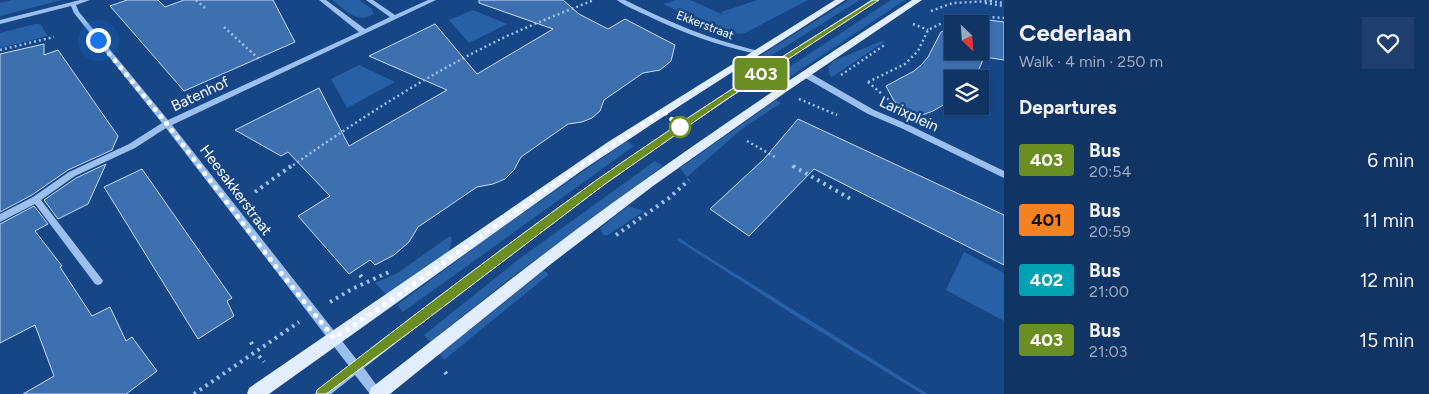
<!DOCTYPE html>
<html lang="en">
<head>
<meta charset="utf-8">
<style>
  body { margin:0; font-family:Figtree,sans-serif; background:#1e3f6d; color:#f1f3f6; height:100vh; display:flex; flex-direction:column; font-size:19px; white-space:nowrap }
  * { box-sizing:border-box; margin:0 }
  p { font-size:16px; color:#9caabf }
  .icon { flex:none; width:28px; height:28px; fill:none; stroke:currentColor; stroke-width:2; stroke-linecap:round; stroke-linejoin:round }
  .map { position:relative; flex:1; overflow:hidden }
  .details { display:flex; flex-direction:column; background:#103464; width:425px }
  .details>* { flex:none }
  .badge { padding:0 10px; border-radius:4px; font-size:18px; line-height:32px }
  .needle { width:32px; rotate:155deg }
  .buttons { position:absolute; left:944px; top:15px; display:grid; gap:10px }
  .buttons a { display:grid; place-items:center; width:45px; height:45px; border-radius:0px; background:#103464; box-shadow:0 1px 4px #0004,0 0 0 1px #304f78; font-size:25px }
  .you { position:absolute; width:25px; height:25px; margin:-12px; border:4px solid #fff; border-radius:50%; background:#1a73e8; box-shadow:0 0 0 8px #1a73e833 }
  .map>.badge { position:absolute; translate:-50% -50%; box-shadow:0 0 0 2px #fff }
  h2 { padding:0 15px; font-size:19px; line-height:45px }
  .round { display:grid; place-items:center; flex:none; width:52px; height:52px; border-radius:0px; background:#1e3f6d }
  .headline { display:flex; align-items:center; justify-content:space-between; height:85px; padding:0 15px }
  h1 { font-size:24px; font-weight:700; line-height:38px }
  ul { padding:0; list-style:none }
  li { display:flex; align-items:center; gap:15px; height:60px; padding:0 15px }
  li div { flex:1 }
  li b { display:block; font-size:19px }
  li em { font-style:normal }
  li .badge { min-width:55px; font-weight:700; text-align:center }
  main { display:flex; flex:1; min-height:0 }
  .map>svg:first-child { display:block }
  .green { fill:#2860a5 }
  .building { fill:#3e70b0; stroke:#c1dbfa }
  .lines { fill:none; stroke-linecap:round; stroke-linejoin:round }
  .path-far1 { stroke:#9cc0ee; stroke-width:2.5; stroke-dasharray:2 3; stroke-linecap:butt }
  .path { stroke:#9cc0ee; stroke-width:4; stroke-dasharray:2.5 4.5; stroke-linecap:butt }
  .minor { fill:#9cc0ee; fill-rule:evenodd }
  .major { fill:#e2edff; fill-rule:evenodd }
  .line { fill:#6b8e23; stroke:#fff }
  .walk { stroke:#fff; stroke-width:5; stroke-dasharray:0 9 }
  .stop-dot { fill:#fff; stroke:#6b8e23; stroke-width:2.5 }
  .labels { text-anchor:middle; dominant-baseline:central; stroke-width:5; stroke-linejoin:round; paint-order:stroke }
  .far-street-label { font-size:12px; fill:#fff; stroke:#164686 }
  .street-label { font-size:15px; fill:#fff; stroke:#164686 }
</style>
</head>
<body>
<main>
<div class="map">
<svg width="1004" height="394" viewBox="0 0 1004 394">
  <rect width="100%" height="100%" fill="#164686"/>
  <path class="green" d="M 12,0 L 62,0 L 0,16 L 0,3 Z
    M 332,0 L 359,0 L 372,9 L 373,14 C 358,25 344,9 332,0 Z
    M 676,0 L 690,0 L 724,15 L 721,12 L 757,0 L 808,0 L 745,33 C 728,38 680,12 663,4 Z
    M 849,0 L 860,0 L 751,68 L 745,65 Z
    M 891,0 L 905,0 L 779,84 L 771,79 Z
    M 473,10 L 507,24 L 469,43 L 449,20 Z
    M 35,24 L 40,24 L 48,36 L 0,48 L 0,33 Z
    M 882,41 L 884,42 L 832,77 L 830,76 L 828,68 L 833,61 Z
    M 359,65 L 395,82 L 347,108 L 331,79 Z
    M 776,100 L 781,103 L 743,128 L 687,177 L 680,168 Z
    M 627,141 L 634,146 L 403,312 L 397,305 L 493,234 Z
    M 655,161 L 663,166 L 512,277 L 430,342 L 424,335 L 519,259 Z
    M 628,206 L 644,211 L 608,235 L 603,235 L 600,228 Z
    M 450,236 L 452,238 L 449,251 L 387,295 L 375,283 L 396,274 Z
    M 679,238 L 691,246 L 928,394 L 922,394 L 808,324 L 677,240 Z
    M 964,252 L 1004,273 L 1004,321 L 946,290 Z
    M 543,271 L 547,272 L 548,275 L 444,360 L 439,354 Z"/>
  <path class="building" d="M 127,0 L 158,0 L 165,7 L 184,0 L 273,0 L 295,42 L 184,91 L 110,6 Z
    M 479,0 L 563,0 L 579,14 L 608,29 L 625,19 L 675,45 L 671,61 L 660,70 L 643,73 L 604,100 L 600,111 L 592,118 L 582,122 L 568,124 L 521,157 L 514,170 L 505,179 L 493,184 L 477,187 L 418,227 L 409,242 L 394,255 L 375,265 L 370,260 L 349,274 L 298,216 L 330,196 L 288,152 L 281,156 L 235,130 L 319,88 L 349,146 L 447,90 L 369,56 L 435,24 L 477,74 L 553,29 L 479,3 Z
    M 989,20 L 1004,22 L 1004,60 L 984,57 L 975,79 L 952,79 L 952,100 L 933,111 L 920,116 L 906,111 L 894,101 L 886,86 L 914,71 L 922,64 L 928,57 L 941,32 L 952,26 L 952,51 L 980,51 L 980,24 L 956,24 L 960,21 Z
    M 44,44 L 44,55 L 58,50 L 118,136 L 112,150 L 68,170 L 32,195 L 0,212 L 0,54 Z
    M 798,119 L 1004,215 L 1004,265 L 814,169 L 749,236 L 710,209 L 764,159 Z
    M 106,164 L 88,204 L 58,219 L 44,200 L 76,178 Z
    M 142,169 L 232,298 L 227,301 L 234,316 L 198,339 L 104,187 Z
    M 34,206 L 48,224 L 35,231 L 62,266 L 60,267 L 92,316 L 110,307 L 126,341 L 132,337 L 157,371 L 126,394 L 23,394 L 54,376 L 35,325 L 0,343 L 0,224 Z"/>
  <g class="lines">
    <path class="path-far1" d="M 196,0 L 205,8
      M 990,1 L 1004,3
      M 985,3 L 1004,6
      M 931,11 L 953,3 L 991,1
      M 913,24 L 928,30
      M 224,27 L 261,61
      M 0,50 L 54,37
      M 841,75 L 886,44
      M 868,82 L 905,64 L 918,51 L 928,30 L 946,21 L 970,16 L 1004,18
      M 868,82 L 890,101
      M 799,99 L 837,115
      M 747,141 L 775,157
      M 792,166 L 795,168
      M 289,168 C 358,120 428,74 503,38 C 533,24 564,12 594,0"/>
    <path class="path" d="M 793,166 L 851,199
      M 255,192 L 291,166
      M 616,235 L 669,198 L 689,180
      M 360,275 L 363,279
      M 330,302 L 352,289 L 389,272
      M 251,342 L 253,346
      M 259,356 L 264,362
      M 445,372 L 448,376
      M 194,394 L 299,322"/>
    <path class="minor" d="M 80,0 L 90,0 L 76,5 L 79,12 L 168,120 L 359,32 L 319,0 L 326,0 L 365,29 L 390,17 L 366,0 L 373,0 L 395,15 L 428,0 L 436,0 L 172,125 L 357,360 C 448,290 539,221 634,155 C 711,101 791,51 871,0 L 878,0 L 740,91 L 638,160 L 499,263 L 364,368 L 383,394 L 370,394 L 355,375 L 331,394 L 316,394 L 318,390 L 349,366 L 166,128 L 135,148 L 75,176 L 41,200 L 101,278 L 103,281 L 101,284 L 98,285 L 95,284 L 35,204 L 0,222 L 0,214 L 33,197 L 69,172 L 129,144 L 162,123 L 74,13 L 71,6 L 0,24 L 0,20 Z
      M 617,0 L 625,0 C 671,23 709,39 759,51 L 760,52 L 757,54 C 719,46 683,33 648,16 C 638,11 626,7 617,0 Z
      M 802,72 L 808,72 L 874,110 L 907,124 L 1004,171 L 1004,178 L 901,128 L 868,114 L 802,76 Z"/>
    <path class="major" d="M 835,0 L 845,0 L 681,105 L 584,169 L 269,394 L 247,394 L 249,388 L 608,142 Z
      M 912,0 L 922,0 L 786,92 L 653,186 L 551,264 L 390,394 L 369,394 L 371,388 C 451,326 530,263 611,204 C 709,133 810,66 912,0 Z"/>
  </g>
  <path class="line" d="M 873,0 L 879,0 L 730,97 L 605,184 L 422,323 L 326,394 L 316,394 L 317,390 C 410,318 503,247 598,179 C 688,116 781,57 873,0 Z"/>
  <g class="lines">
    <path class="walk" d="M 98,40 L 167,124 L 280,272 L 334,338 L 386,304 L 550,187 L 663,111 L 680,127"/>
  </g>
  <circle class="stop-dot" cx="680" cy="127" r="10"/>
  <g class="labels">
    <g class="far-street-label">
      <text transform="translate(705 25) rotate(21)">Ekkerstraat</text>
    </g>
    <g class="street-label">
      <text transform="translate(200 94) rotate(-25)">Batenhof</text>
      <text transform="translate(909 114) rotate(25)">Larixplein</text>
      <text transform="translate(236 190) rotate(53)">Heesakkerstraat</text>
    </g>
  </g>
</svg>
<div class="buttons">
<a><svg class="needle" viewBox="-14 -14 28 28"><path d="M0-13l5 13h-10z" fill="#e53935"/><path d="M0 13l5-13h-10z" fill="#9caabf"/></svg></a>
<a><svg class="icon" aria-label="layers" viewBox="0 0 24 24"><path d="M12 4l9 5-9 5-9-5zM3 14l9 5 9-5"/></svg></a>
</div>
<div class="you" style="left:98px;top:40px"></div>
<b class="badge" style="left:761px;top:74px;background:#6b8e23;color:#fff">403</b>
</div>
<section class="details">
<div class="headline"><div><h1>Cederlaan</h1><p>Walk · 4 min · 250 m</p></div><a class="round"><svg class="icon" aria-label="heart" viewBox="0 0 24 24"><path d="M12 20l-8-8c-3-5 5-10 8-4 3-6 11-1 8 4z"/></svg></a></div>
<h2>Departures</h2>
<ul>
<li><span class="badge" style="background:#6b8e23;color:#fff">403</span><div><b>Bus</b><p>20:54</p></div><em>6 min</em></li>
<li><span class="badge" style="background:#f58220;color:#111">401</span><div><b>Bus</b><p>20:59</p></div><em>11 min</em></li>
<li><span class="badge" style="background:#00a3b4;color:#fff">402</span><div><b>Bus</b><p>21:00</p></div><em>12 min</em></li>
<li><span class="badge" style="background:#6b8e23;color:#fff">403</span><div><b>Bus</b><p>21:03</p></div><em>15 min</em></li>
</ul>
</section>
</main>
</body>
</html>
